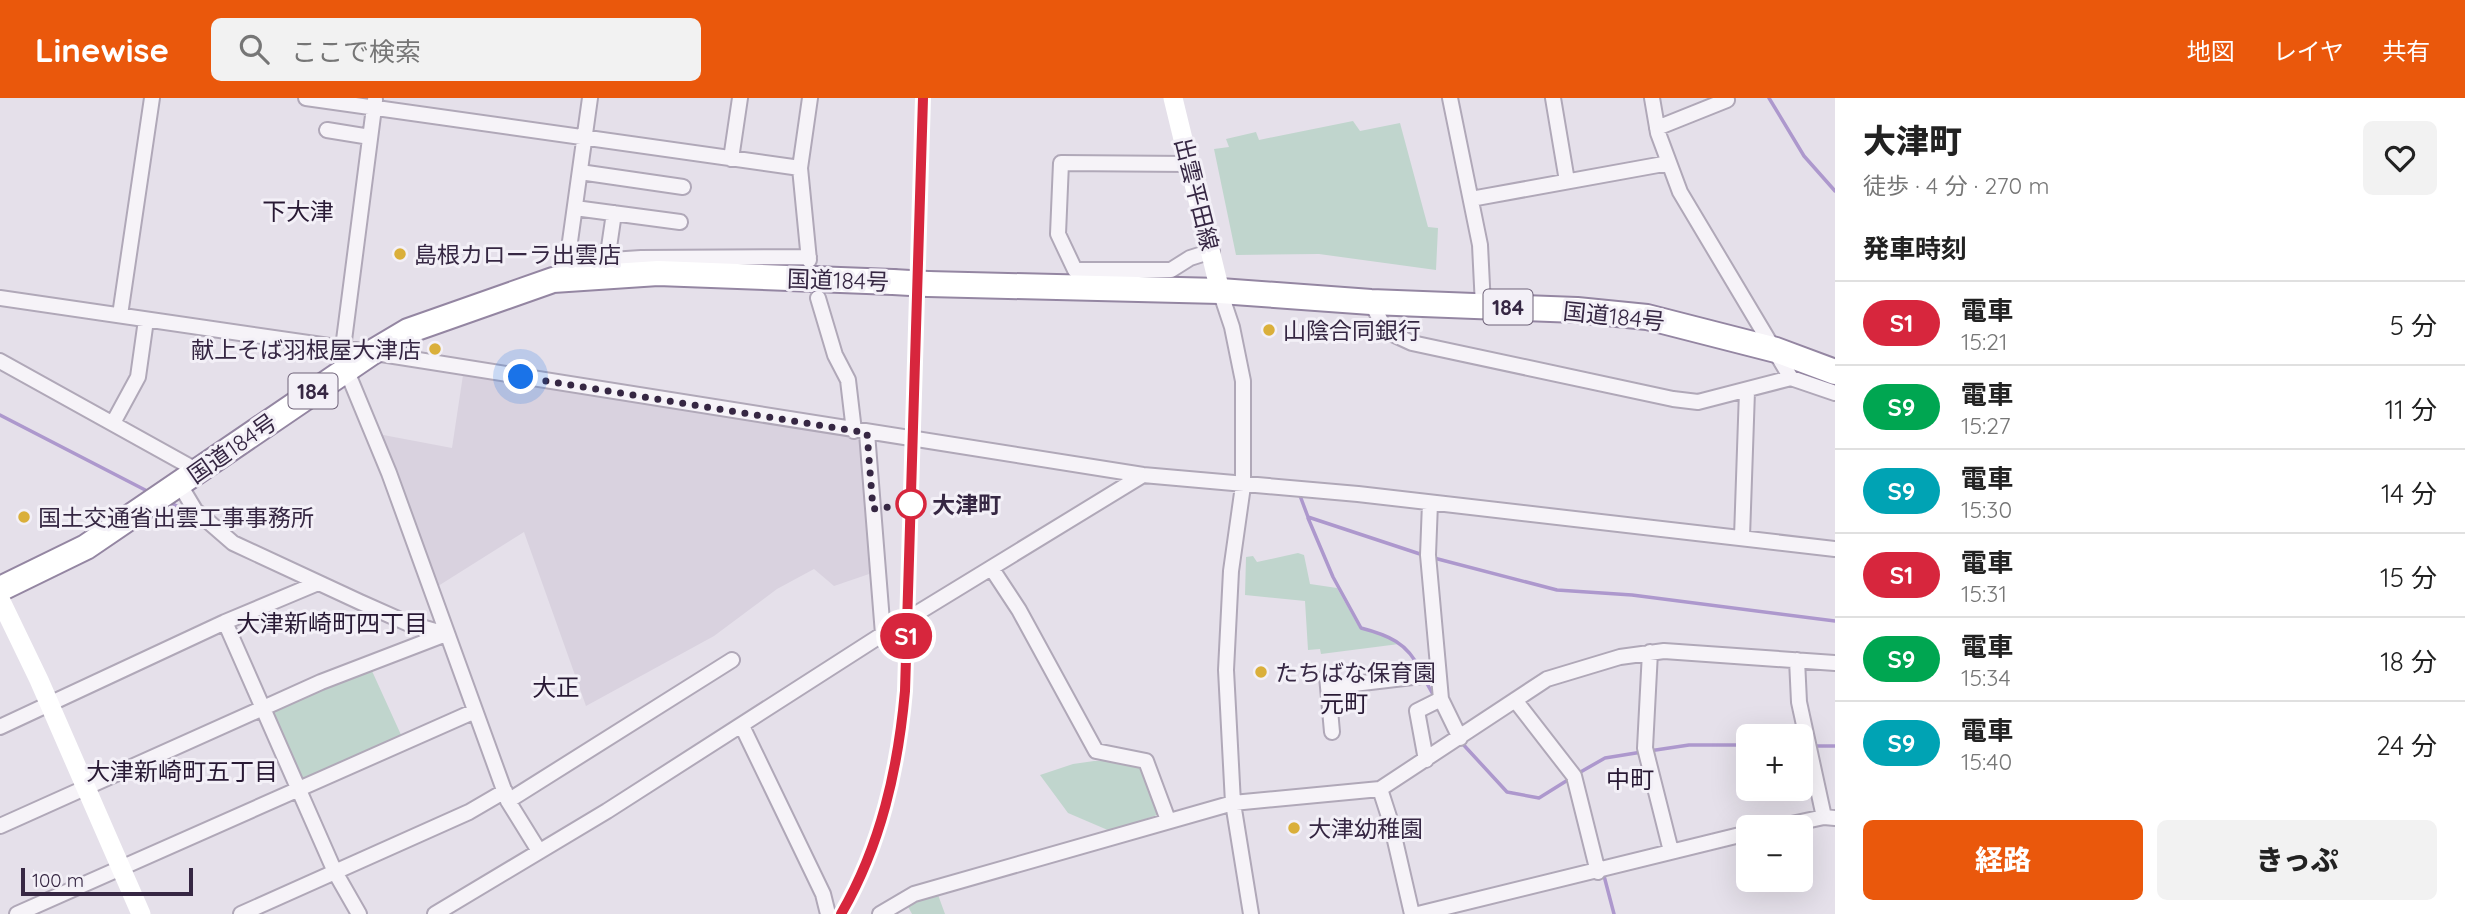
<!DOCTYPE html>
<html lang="ja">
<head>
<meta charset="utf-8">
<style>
  body { margin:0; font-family:Quicksand,"Noto Sans JP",sans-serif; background:#f2f2f2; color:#222; height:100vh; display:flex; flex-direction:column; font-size:26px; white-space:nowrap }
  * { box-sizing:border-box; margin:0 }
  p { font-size:23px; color:#767676 }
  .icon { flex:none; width:38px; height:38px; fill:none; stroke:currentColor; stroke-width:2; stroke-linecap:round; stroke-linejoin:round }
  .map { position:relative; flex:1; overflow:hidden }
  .drawer { display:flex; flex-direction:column; background:#fff; width:630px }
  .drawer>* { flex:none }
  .badge { padding:0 14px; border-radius:23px; font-size:24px; line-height:46px }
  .buttons { position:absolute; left:1736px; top:626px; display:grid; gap:14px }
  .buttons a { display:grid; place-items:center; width:77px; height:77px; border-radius:10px; background:#fff; box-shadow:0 7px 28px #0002; font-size:35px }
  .scale { position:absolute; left:21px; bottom:18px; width:172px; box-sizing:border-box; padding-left:7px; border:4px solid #362743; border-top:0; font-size:19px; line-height:24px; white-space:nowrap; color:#362743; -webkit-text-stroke:5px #f3f0f7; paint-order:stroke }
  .you { position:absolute; width:35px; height:35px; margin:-18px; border:5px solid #fff; border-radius:50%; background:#1a73e8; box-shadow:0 0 0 10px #1a73e833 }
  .map>.badge { position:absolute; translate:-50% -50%; box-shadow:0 0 0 4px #fff }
  h2 { padding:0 28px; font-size:26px; line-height:63px }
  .round { display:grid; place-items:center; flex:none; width:74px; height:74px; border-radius:10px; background:#f2f2f2 }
  .overview { display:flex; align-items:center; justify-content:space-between; height:119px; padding:0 28px }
  h1 { font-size:33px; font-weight:800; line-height:52px }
  .cta { display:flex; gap:14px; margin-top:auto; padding:14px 28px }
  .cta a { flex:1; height:80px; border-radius:10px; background:#ea580c; color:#fff; font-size:28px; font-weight:800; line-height:80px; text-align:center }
  .cta a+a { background:#f2f2f2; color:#222 }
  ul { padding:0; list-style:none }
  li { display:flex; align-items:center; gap:21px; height:84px; padding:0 28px; border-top:2px solid #e0e0e0 }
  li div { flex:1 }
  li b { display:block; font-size:26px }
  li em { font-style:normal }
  li .badge { min-width:77px; font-weight:700; text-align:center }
  header { display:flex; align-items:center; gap:42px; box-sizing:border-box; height:98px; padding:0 35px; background:#ea580c; color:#fff }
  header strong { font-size:33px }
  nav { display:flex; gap:38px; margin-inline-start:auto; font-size:24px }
  .search { width:490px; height:63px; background:#f2f2f2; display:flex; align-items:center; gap:18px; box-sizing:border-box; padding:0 24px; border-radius:10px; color:#767676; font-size:26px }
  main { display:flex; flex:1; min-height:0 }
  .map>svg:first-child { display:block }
  .built { fill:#d9d2df }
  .green { fill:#c0d5cd }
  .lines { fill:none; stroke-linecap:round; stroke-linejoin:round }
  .stream { stroke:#ad98cd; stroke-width:3.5 }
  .street-casing { stroke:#b0a8b8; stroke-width:18 }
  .highway-casing { stroke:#9486a2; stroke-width:28 }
  .street { stroke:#f6f3f8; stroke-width:14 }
  .secondary { stroke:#fff; stroke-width:19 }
  .highway { stroke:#fff; stroke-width:24 }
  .rail-casing { stroke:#877895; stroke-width:6 }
  .rail { stroke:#f3f0f7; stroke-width:3.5; stroke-dasharray:10; stroke-linecap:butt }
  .highway-bridge-casing { stroke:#9486a2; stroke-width:28; stroke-linecap:butt }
  .highway-bridge { stroke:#fff; stroke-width:24 }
  .line-casing { stroke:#fff; stroke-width:16 }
  .line { stroke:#d7263d; stroke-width:10 }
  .walk { stroke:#362743; stroke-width:7; stroke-dasharray:0 12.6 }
  .poi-dot { fill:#daaf3a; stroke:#f3f0f7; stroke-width:2.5 }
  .stop-dot { fill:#fff; stroke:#d7263d; stroke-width:3.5 }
  .labels { text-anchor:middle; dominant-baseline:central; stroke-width:6; stroke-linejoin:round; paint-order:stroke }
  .shield { fill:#f3f0f7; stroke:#6f6379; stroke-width:2 }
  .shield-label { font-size:21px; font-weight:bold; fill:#362743 }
  .street-label { font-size:23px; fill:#362743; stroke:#f3f0f7 }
  .poi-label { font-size:23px; fill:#362743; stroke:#f3f0f7; text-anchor:start }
  .stop-label { font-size:23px; font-weight:bold; fill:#362743; stroke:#f3f0f7; text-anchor:start }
  .neighbourhood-label { font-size:24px; fill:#281934; stroke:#f3f0f7 }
</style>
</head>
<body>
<header>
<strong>Linewise</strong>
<div class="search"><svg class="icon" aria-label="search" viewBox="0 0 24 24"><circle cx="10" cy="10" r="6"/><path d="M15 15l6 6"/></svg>ここで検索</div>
<nav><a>地図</a><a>レイヤ</a><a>共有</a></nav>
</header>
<main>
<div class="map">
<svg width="1835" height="816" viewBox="0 0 1835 816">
  <rect width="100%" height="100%" fill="#e5e0ea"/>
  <path class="built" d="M 463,277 L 863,341 L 872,475 L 834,488 L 814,471 L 777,491 L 714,538 L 586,608 L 524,434 L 435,490 L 378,336 L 452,350 Z"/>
  <path class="green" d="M 1353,23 L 1360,33 L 1400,25 L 1428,129 L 1438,130 L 1436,172 L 1319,156 L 1236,157 L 1214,51 L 1229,49 L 1226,41 L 1256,34 L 1259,42 Z
    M 1298,455 L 1304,457 L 1310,486 L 1337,490 L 1360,531 L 1382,536 L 1399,546 L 1321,556 L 1320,551 L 1308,552 L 1305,503 L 1245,497 L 1246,459 L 1253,458 L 1257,464 Z
    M 372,573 L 402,639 L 303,683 L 272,612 Z
    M 1094,663 L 1143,663 L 1163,715 L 1110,733 L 1068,715 L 1040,677 L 1073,666 Z
    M 937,794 L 945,816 L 912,816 L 906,805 Z"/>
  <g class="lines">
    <path class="stream" d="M 1769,0 L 1804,58 L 1835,93
      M 0,317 L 151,395
      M 1299,395 L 1308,419 L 1423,457
      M 171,405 L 192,416
      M 1308,420 L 1333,479 L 1361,530 C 1388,537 1408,545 1420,572
      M 1434,460 L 1557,492 L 1632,497 L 1835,523
      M 1425,582 L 1435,600
      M 1460,643 L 1507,694 L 1539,700 L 1571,680
      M 1813,648 L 1835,648
      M 1649,653 L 1689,647 L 1748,647
      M 1577,676 L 1605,660 L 1642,654
      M 1603,774 L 1614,816"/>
    <g class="street-casing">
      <path id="street" d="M 306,0 L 800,70 L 810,0
        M 1450,0 L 1480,147 L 1483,208
        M 1553,0 L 1567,83
        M 1657,30 L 1727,2
        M 327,32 L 370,39
        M 731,61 L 740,0
        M 1188,66 L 1061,65 L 1058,136 L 1075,172 L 1171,172 L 1190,160 L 1212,153
        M 800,70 L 809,162
        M 580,74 L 683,89
        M 1471,101 L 1669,65
        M 575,110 L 680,124
        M 608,156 L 614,115
        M 567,165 L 641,160 L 809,159
        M 561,169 L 567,165 L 590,0
        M 1220,193 L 1232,229 L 1243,283 L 1243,388 L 1231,473 L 1226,572 L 1233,705 L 1251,816
        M 0,200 L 343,250 L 1143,377 L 1358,396 L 1835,451
        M 818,200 L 835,257 L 848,282 L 854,333
        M 1371,204 L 1386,233 L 1412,245 L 1673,301 L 1698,304 L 1791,280 L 1680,94 L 1658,35 L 1652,0
        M 120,217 L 152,0
        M 343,250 L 375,2
        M 0,263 L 198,373
        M 346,271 L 389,375 L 508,703 L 539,753
        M 1791,280 L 1835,295
        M 113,325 L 138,279 L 146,222
        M 867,335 L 883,536
        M 180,387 L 195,412 L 233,445 L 360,504 L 407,525 L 446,536
        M 1430,405 L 1428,457 L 1441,601 L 1460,640
        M 1742,439 L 1747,293
        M 992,471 L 1019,512 L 1096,653 L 1146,663 L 1168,722
        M 225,524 L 335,774 L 359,816
        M 1650,554 L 1645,650 L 1671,753
        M 1797,562 L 1799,604 L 1824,719
        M 1327,578 L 1332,634
        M 1328,589 L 1438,576
        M 1515,602 L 1574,678 L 1598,774
        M 742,628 L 823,796 L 828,816
        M 0,629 L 225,524 L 318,485
        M 1426,662 L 1417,613 L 1441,601
        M 1380,691 L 1391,725 L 1412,816
        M 508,703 L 732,562
        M 0,728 L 321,584 L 446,536
        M 1773,730 L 1824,719 L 1835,720
        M 17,816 L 475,613
        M 241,816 L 469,714 L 505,693
        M 435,816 L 607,713 L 883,536 L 1143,377
        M 880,816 L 914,796 L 1233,705 L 1380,691 L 1547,581 L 1620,559 L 1664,553 L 1835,565
        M 1418,816 L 1748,735"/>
    </g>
    <g class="highway-casing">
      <path id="highway" d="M 928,186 L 1220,193 L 1371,204 L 1577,212 L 1647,219 L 1776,252 L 1835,274
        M 0,491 L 86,449 L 371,255 L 408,233 L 553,182 L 658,175 L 893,184"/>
    </g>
    <use href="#street" class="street"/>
    <path class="secondary" d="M 1173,0 L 1220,193
      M 0,501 L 39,582 L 141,816"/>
    <use href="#highway" class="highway"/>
    <g class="rail-casing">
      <path id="rail" d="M 841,816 C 881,747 898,671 905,593 L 923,0"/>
    </g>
    <use href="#rail" class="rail"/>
    <g class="highway-bridge-casing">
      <path id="highway-bridge" d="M 893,184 L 928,186"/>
    </g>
    <use href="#highway-bridge" class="highway-bridge"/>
  </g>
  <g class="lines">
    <g class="line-casing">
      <path id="line" d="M 841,816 C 881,747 898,671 905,593 L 923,0"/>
    </g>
    <use href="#line" class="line"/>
    <path class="walk" d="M 521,279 L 867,335 L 873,411 L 911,406"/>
  </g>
  <g class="poi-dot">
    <circle cx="400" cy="156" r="7"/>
    <circle cx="1269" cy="232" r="7"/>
    <circle cx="435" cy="251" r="7"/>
    <circle cx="24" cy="419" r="7"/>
    <circle cx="1261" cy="574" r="7"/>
    <circle cx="1294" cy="730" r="7"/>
  </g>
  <circle class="stop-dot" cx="911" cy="406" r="14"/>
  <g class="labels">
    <g class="shield">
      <rect x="1483.5" y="191.5" width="49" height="35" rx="5"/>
      <rect x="288.5" y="275.5" width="49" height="35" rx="5"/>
    </g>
    <g class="shield-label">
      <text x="1508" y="209">184</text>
      <text x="313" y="293">184</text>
    </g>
    <g class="street-label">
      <text transform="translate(1197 96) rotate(76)">出雲平田線</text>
      <text transform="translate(838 182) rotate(2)">国道184号</text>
      <text transform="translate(1614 218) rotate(6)">国道184号</text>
      <text transform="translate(232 350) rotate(-35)">国道184号</text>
    </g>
    <g class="poi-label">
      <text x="414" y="156">島根カローラ出雲店</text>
      <text x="1283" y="232">山陰合同銀行</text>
      <text x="421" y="251" text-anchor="end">献上そば羽根屋大津店</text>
      <text x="38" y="419">国土交通省出雲工事事務所</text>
      <text x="1275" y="574">たちばな保育園</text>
      <text x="1308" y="730">大津幼稚園</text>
    </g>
    <g class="stop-label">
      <text x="932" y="406">大津町</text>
    </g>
    <g class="neighbourhood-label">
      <text x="298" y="113">下大津</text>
      <text x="332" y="525">大津新崎町四丁目</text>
      <text x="556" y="589">大正</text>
      <text x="1344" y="605">元町</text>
      <text x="182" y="673">大津新崎町五丁目</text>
      <text x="1630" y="681">中町</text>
    </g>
  </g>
</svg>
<div class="buttons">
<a>+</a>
<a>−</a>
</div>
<div class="scale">100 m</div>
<div class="you" style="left:521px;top:279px"></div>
<b class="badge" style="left:906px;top:538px;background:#d7263d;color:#fff">S1</b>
</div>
<section class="drawer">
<div class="overview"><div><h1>大津町</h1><p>徒歩 · 4 分 · 270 m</p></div><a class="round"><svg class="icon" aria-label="heart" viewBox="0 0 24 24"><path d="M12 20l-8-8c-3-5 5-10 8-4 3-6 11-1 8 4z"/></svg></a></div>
<h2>発車時刻</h2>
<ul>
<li><span class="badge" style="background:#d7263d;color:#fff">S1</span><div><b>電車</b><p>15:21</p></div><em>5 分</em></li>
<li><span class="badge" style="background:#00a651;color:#fff">S9</span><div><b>電車</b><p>15:27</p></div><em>11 分</em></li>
<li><span class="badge" style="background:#00a3b4;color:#fff">S9</span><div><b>電車</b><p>15:30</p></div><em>14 分</em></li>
<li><span class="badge" style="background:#d7263d;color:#fff">S1</span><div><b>電車</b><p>15:31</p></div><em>15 分</em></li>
<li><span class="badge" style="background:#00a651;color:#fff">S9</span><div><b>電車</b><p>15:34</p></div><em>18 分</em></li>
<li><span class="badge" style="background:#00a3b4;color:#fff">S9</span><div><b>電車</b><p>15:40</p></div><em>24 分</em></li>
</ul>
<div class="cta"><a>経路</a><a>きっぷ</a></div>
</section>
</main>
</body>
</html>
